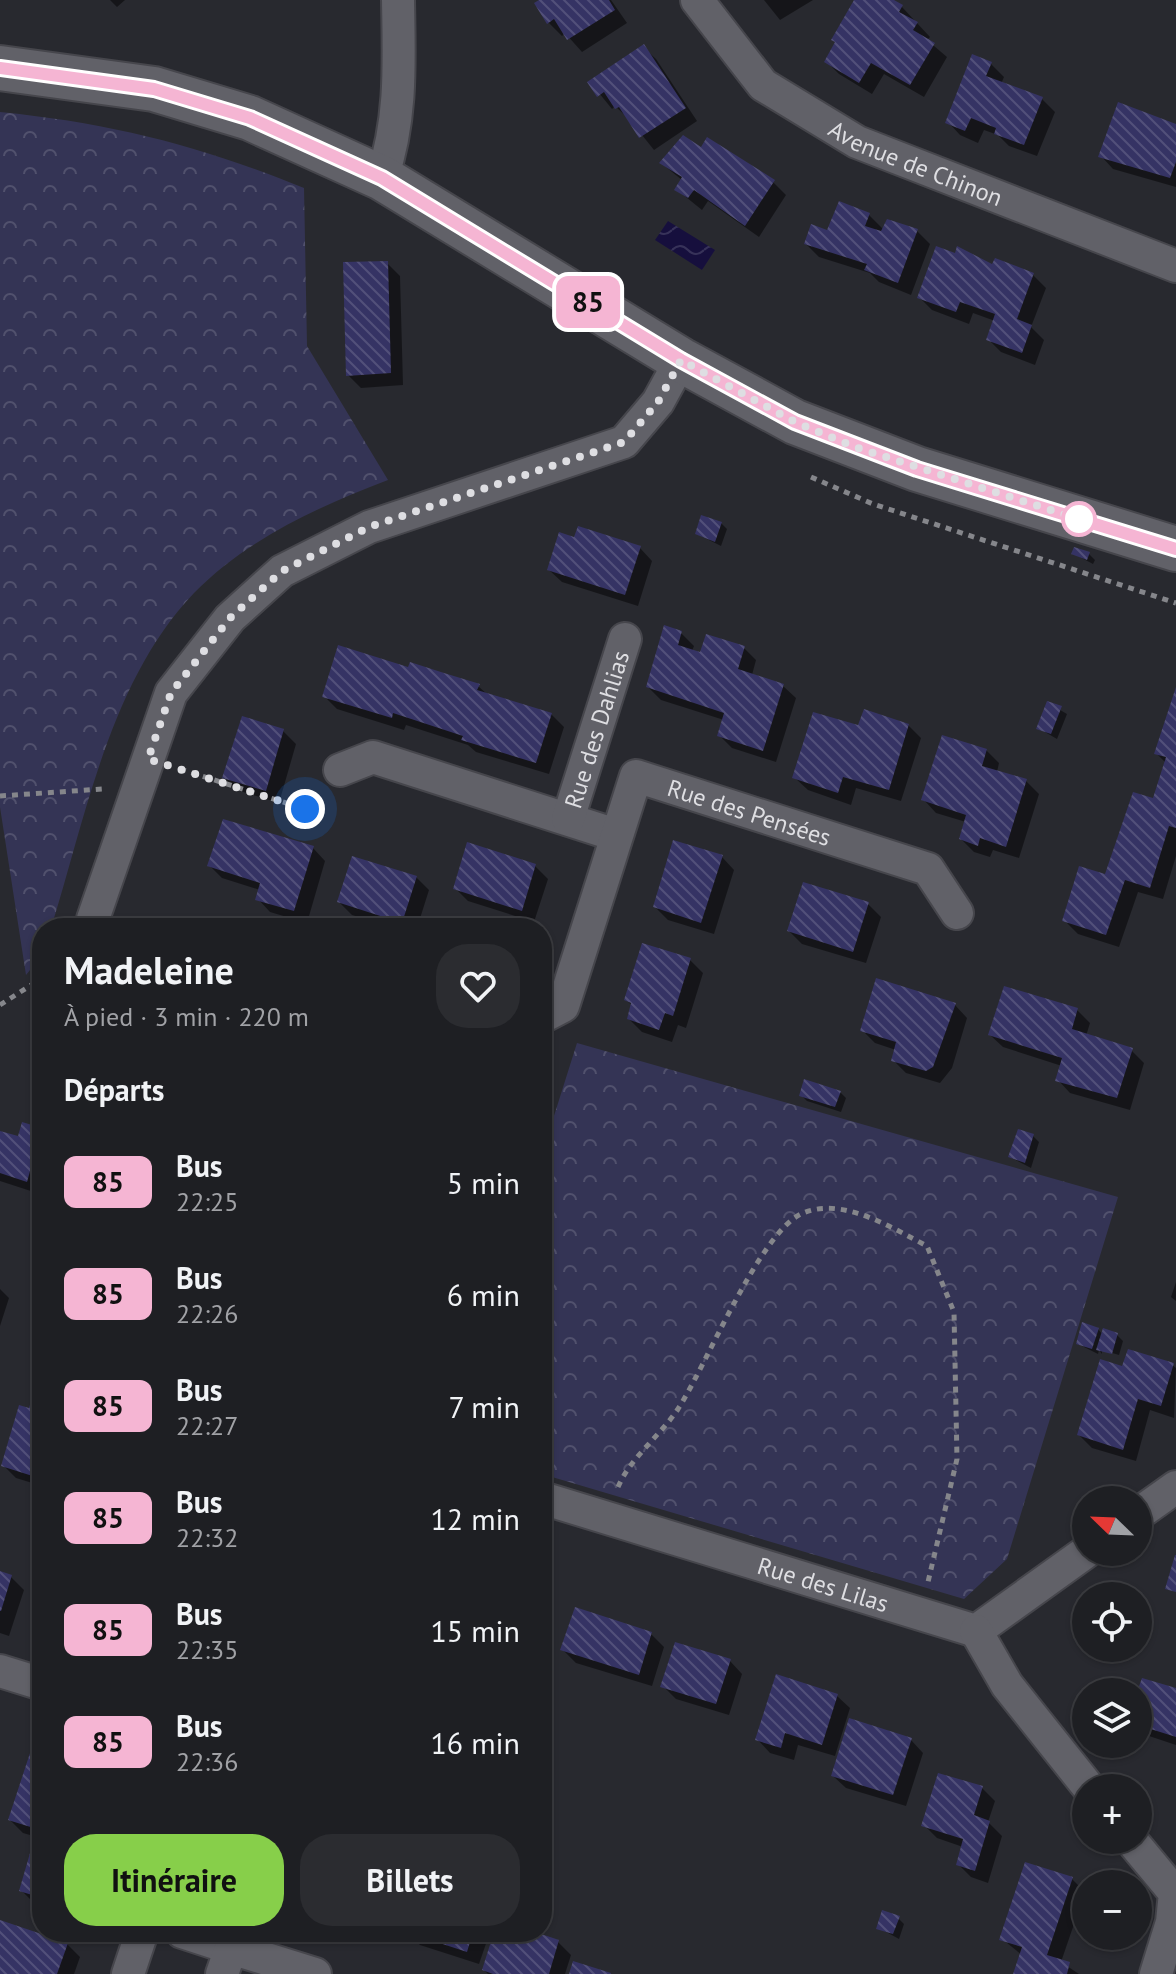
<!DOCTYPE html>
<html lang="fr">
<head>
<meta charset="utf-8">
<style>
  body { margin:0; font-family:"PT Sans",sans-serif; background:#2b2c30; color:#f1f3f6; height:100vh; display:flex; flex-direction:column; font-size:30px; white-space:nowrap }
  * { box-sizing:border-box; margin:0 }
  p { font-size:26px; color:#a1a2a6 }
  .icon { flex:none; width:44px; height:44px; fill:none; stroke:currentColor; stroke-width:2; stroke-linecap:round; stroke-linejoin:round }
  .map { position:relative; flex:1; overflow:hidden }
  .side { position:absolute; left:32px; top:918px; width:520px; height:1024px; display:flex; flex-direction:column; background:#1e1f23; border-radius:32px; box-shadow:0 2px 6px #0004,0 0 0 2px #3c3d41 }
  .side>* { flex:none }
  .badge { padding:0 16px; border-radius:12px; font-size:28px; line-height:52px }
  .needle { width:52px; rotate:293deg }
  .buttons { position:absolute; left:1072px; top:1486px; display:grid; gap:16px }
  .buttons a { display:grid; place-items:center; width:80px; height:80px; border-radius:50%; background:#1e1f23; box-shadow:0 2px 6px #0004,0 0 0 2px #3c3d41; font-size:40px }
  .you { position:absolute; width:40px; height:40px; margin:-20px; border:6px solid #fff; border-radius:50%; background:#1a73e8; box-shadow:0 0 0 12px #1a73e833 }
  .map>.badge { position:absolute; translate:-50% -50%; box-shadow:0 0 0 4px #fff }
  h2 { padding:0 32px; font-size:30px; line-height:72px }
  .round { display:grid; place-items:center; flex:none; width:84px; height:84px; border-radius:32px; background:#2b2c30 }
  .head { display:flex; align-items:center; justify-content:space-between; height:136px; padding:0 32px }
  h1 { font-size:38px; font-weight:600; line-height:60px }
  .primary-button { display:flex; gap:16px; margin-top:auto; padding:16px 32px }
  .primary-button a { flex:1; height:92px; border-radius:32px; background:#87cf4a; color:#111; font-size:32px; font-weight:600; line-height:92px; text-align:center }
  .primary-button a+a { background:#2b2c30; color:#f1f3f6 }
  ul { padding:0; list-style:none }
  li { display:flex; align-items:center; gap:24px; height:112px; padding:0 32px }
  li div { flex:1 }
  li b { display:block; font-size:30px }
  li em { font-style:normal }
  li .badge { min-width:88px; font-weight:700; text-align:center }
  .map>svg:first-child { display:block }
  .park { fill:url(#park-crowns) }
  .water { fill:url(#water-waves) }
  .shadow { fill:#0007 }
  .building { fill:url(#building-back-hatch) }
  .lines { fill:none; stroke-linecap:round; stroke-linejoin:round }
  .street-casing { stroke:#46464c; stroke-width:36 }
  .secondary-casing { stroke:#46464c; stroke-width:48 }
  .path { stroke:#85868b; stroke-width:5; stroke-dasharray:6 6; stroke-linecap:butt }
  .street { stroke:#616168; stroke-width:32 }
  .secondary { stroke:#616168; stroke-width:44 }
  .line-casing { stroke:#fff; stroke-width:18 }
  .line { stroke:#f5b5d3; stroke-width:12 }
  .walk { stroke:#dedee2; stroke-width:8; stroke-dasharray:0 14.4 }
  .stop-dot { fill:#fff; stroke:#f5b5d3; stroke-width:4 }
  .labels { text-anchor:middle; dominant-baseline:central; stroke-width:6; stroke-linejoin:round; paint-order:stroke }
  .street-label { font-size:24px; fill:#dedee2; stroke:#1f1f25 }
</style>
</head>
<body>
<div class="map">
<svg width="1176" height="1974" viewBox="0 0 1176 1974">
  <defs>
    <pattern id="park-crowns" width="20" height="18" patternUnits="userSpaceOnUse" patternTransform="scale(2)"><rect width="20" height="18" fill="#343455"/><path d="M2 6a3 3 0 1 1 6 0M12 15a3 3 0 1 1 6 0" fill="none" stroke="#51516d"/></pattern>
    <pattern id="water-waves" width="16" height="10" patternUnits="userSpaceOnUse" patternTransform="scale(2)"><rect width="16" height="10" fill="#160f3d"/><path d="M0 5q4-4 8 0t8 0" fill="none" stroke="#373259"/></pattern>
    <pattern id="building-back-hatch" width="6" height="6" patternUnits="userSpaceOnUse" patternTransform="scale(2)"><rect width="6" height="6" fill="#353364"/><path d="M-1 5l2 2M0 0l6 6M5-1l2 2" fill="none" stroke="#52507a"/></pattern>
  </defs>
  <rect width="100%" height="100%" fill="#28292f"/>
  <path class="park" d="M 0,112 C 111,123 201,146 304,188 L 307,346 L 388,480 C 318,507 248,538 194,593 C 110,681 86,816 51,928 L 42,928 L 42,955 L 26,975 L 0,807 Z
    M 577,1043 L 1118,1197 L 1007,1559 L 964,1599 L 542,1474 L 542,1154 Z"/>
  <path class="water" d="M 668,221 L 715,250 L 702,270 L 655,240 Z"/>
  <path class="shadow" d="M 110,0 L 125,0 L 117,7 Z
    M 543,0 L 611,0 L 627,23 L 582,52 L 565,33 L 562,36 L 549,23 L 537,4 Z
    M 764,0 L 813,0 L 780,20 Z
    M 857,0 L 890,0 L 902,7 L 930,37 L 927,40 L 947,57 L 924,97 L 884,74 L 872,94 L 839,74 L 826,61 Z
    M 643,47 L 656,59 L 697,121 L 654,150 L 630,120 L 615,106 L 612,109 L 590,82 Z
    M 991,64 L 1004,77 L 1001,84 L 1042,99 L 1055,112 L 1037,156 L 1009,146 L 998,135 L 984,130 L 978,143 L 960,135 L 948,122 Z
    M 1176,126 L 1176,187 L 1113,169 L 1101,156 Z
    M 702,150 L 773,182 L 786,195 L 759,237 L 708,201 L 702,210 L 676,189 L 682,180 L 661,163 Z
    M 869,215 L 884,230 L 917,231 L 930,244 L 911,295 L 879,282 L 870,273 L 819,257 L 806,244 Z
    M 387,263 L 400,276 L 403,385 L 361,388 L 348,375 Z
    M 993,267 L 1033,275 L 1046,288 L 1031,327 L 1044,340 L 1035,365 L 1001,352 L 988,339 L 995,321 L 973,313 L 969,324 L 932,310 L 919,297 Z
    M 721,523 L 727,529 L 721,546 L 697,534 Z
    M 640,548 L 652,561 L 638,606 L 562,582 L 549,570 Z
    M 1074,554 L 1089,554 L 1095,560 L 1093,564 Z
    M 681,633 L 694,646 L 692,651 L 701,654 L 743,647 L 756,660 L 752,675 L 783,686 L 796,698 L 776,762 L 732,748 L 719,735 L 724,720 L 661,700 L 648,687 Z
    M 410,670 L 478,686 L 488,695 L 551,714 L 564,727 L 549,774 L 476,752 L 468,745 L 406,725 L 404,730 L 337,709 L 324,696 Z
    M 1176,691 L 1176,856 L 1163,899 L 1138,892 L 1119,947 L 1078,934 L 1065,921 L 1107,876 L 1154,800 L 1166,763 L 1156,753 Z
    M 1048,703 L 1067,714 L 1057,739 L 1038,728 Z
    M 908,725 L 921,738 L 901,801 L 856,788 L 851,805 L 808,790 L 795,778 L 859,728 Z
    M 283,731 L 296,744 L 279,803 L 237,790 L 224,778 Z
    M 986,750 L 999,763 L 997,772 L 1026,781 L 1039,794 L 1019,858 L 993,850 L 990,857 L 974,852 L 961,839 L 966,822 L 936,813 L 924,800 Z
    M 313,848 L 325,861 L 307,923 L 270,912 L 258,899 L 260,890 L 222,878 L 209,865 Z
    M 722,857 L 734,870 L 714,934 L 668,920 L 655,907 Z
    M 535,866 L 548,879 L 534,922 L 468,901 L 455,888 Z
    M 416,877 L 429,890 L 417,928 L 394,928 L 352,915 L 339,902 Z
    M 868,904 L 881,917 L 866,963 L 802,944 L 789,931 Z
    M 690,960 L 703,973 L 686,1028 L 678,1025 L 672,1042 L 642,1032 L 629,1019 L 633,1006 L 626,1000 Z
    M 955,1005 L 967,1018 L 952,1068 L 940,1083 L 906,1073 L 893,1060 L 896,1050 L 875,1043 L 862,1030 Z
    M 1077,1010 L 1090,1023 L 1086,1036 L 1131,1050 L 1144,1063 L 1130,1110 L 1070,1093 L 1058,1080 L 1062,1066 L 1003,1047 L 990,1035 Z
    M 840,1092 L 846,1098 L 841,1112 L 807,1101 L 801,1095 Z
    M 24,1124 L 42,1130 L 40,1194 L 0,1181 L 0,1133 L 19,1139 Z
    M 1033,1136 L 1039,1142 L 1031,1168 L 1010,1157 Z
    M 1176,1282 L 1176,1301 L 1171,1297 Z
    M 0,1289 L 9,1298 L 0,1326 Z
    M 1098,1329 L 1103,1335 L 1117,1335 L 1123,1341 L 1119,1355 L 1102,1350 L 1102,1354 L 1099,1350 L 1098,1354 L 1078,1344 Z
    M 1172,1365 L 1176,1368 L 1174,1418 L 1150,1410 L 1136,1461 L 1092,1448 L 1079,1435 L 1124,1368 Z
    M 42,1394 L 42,1486 L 16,1478 L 3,1465 Z
    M 0,1573 L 11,1577 L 24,1590 L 9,1636 L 0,1633 Z
    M 542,1599 L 552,1609 L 542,1641 Z
    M 651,1634 L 664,1647 L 652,1686 L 576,1663 L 563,1650 Z
    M 730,1661 L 742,1674 L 729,1715 L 676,1699 L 663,1686 Z
    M 1176,1690 L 1176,1745 L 1143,1734 L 1138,1729 L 1138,1696 Z
    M 837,1696 L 850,1708 L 835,1756 L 798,1745 L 794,1760 L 770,1753 L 758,1740 Z
    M 911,1740 L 923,1753 L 906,1806 L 846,1788 L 833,1776 Z
    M 42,1753 L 42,1906 L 34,1903 L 21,1890 L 37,1837 L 23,1833 L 10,1820 Z
    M 982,1788 L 995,1801 L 988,1822 L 1002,1836 L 988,1883 L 971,1877 L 958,1864 L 963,1847 L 937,1838 L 924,1825 Z
    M 1072,1879 L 1085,1892 L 1061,1962 L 1079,1974 L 1016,1974 L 1022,1955 L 1002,1939 Z
    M 898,1918 L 904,1924 L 899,1939 L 879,1928 Z
    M 0,1922 L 67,1944 L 80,1957 L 74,1974 L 0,1974 Z
    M 407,1932 L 490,1932 L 479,1964 L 420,1945 Z
    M 496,1932 L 541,1932 L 539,1936 L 558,1942 L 571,1955 L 565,1974 L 488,1974 L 484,1970 Z"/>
  <path class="building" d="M 539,0 L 609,0 L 615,10 L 567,40 L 554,19 L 547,24 L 534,3 Z
    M 854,0 L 894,0 L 903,5 L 899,12 L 918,22 L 913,30 L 935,43 L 910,85 L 871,63 L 859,83 L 824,62 L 835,42 L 831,40 Z
    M 644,44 L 686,108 L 639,138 L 619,107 L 615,109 L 604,92 L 597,97 L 587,82 Z
    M 972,54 L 992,62 L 986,76 L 1043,97 L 1024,145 L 994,134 L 996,128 L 971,118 L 965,131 L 945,123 Z
    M 1118,102 L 1176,124 L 1176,162 L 1170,178 L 1098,157 Z
    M 683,135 L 701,147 L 707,137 L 775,180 L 745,226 L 694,190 L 688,198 L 674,190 L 682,177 L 659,163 Z
    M 839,201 L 870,213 L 865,226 L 881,231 L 887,219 L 918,229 L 898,283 L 864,270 L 867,264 L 804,244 L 811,224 L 827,230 Z
    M 936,246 L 955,253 L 957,246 L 992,264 L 995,258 L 1034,273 L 1017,319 L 1032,325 L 1022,353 L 986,340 L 995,314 L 960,302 L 956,312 L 917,298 Z
    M 388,261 L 391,373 L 346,376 L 343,262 Z
    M 701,515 L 722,522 L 715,542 L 695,534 Z
    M 578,526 L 641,546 L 625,595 L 547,570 L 559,532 L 574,537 Z
    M 1074,547 L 1090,552 L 1087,560 L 1071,554 Z
    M 664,625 L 682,631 L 678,645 L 700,652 L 706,634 L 745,646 L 738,669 L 784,684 L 763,751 L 717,736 L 724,713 L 646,687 Z
    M 338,645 L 408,667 L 410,662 L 444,673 L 480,684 L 477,690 L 552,713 L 536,763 L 461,740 L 463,736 L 393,713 L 392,718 L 322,697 Z
    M 1176,687 L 1176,828 L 1169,826 L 1150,888 L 1125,880 L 1106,935 L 1062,921 L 1079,866 L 1105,874 L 1133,792 L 1153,798 L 1166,757 L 1154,754 Z
    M 1047,701 L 1062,706 L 1051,734 L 1036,729 Z
    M 864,709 L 909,724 L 889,790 L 843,777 L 838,793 L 792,778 L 813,712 L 858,725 Z
    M 242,716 L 284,729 L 266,791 L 222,778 Z
    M 942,735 L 987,749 L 982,766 L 1027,779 L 1006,847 L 980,838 L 978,846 L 959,839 L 966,815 L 921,800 Z
    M 223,819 L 314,846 L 294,911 L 255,900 L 260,883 L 207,866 Z
    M 673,840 L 723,855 L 701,923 L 653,907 Z
    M 467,842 L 536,864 L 522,911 L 453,889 Z
    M 352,856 L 417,876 L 402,923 L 337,902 Z
    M 803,882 L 869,902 L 853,952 L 787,931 Z
    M 642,943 L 691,958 L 673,1016 L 665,1013 L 659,1030 L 627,1019 L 631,1003 L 624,1000 Z
    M 876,978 L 956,1003 L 933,1067 L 926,1071 L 891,1061 L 896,1042 L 860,1031 Z
    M 1004,986 L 1078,1008 L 1072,1029 L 1133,1048 L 1117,1098 L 1055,1081 L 1062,1058 L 988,1035 Z
    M 804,1079 L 841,1091 L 835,1107 L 799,1096 Z
    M 22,1122 L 42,1128 L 27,1182 L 0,1173 L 0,1131 L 18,1136 Z
    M 1018,1129 L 1034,1134 L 1025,1163 L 1008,1157 Z
    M 1082,1322 L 1099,1328 L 1092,1349 L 1076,1344 Z
    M 1103,1328 L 1118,1333 L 1112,1354 L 1096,1350 Z
    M 1128,1349 L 1174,1363 L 1161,1406 L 1138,1399 L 1123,1450 L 1077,1435 L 1100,1359 L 1122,1366 Z
    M 35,1389 L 42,1392 L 42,1479 L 1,1466 L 19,1405 L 29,1408 Z
    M 1175,1555 L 1176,1555 L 1176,1592 L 1165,1589 Z
    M 0,1571 L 12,1575 L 1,1611 L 0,1611 Z
    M 575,1607 L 652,1632 L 639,1675 L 560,1650 Z
    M 675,1642 L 731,1659 L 716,1704 L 660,1687 Z
    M 776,1674 L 838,1694 L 822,1745 L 785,1733 L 781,1748 L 755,1740 Z
    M 1142,1678 L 1176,1688 L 1176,1737 L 1138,1725 L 1137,1692 Z
    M 849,1718 L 912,1738 L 893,1795 L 831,1776 Z
    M 32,1747 L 42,1751 L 42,1898 L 19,1891 L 37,1829 L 8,1820 Z
    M 938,1773 L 983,1786 L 974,1815 L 990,1821 L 975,1871 L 956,1865 L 963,1839 L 921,1826 Z
    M 1025,1862 L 1073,1877 L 1047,1955 L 1070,1962 L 1067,1974 L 1013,1974 L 1022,1947 L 999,1940 Z
    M 882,1910 L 900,1916 L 893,1934 L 876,1929 Z
    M 0,1920 L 68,1943 L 57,1974 L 0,1974 Z
    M 406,1932 L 473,1932 L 467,1952 Z
    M 494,1932 L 535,1932 L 559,1940 L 549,1974 L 493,1974 L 482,1970 Z
    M 573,1961 L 611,1973 L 611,1974 L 569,1974 Z"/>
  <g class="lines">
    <g class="street-casing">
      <g id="street">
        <path id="s1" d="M 697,0 L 763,85 L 857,142 L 1176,266"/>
        <path d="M 382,178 C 402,118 399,62 398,0"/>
        <path d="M 340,770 L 373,757 L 616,835"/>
        <path id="s2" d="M 568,819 L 625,639"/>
        <path d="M 94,928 L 93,919 L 171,693 L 230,618 L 282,571 L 369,527 L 624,442 L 658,402 L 681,360"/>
        <path id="s3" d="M 542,1017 L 563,1006 L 636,776 L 928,869 L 957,913"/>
        <path id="s4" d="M 542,1498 L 976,1631 L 1086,1552"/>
        <path d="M 1138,1514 L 1176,1487"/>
        <path d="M 976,1631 L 1007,1685 L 1089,1788"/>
        <path d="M 0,1671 L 42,1684"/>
        <path d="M 1131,1840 L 1175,1893 L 1172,1922 L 1156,1974"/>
        <path d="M 182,1932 L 231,1948"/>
        <path d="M 128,1974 L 142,1932"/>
        <path d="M 222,1974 L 231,1948 L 315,1974"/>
      </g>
    </g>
    <g class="secondary-casing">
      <path id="secondary" d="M 0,68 L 154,89 L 250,118 L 382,178 L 681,360 L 795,422 L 917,469 L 1176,549"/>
    </g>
    <path class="path" d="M 811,477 L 873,504 L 1176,603
      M 180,769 L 305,809 L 318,795
      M 0,796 L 102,789
      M 0,1005 L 42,978
      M 618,1487 C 631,1457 660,1436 678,1409 C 706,1366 759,1234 801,1214 C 841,1195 892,1228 927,1246 L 954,1312 L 957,1459 L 928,1582"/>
    <use href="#street" class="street"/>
    <use href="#secondary" class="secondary"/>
  </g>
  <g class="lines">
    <g class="line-casing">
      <path id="line" d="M 0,68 L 154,89 L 250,118 L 382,178 L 681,360 L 795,422 L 917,469 L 1176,549"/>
    </g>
    <use href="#line" class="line"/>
    <path class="walk" d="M 305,809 L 148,759 L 171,693 L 230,618 L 282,571 L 369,527 L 624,442 L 658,402 L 681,360 L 795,422 L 855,447 L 1088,522 L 1079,519"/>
  </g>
  <circle class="stop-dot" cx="1079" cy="519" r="16"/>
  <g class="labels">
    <g class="street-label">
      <text stroke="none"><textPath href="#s1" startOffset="280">Avenue de Chinon</textPath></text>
      <text stroke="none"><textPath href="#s2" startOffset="94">Rue des Dahlias</textPath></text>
      <text stroke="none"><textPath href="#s3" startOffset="384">Rue des Pensées</textPath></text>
      <text stroke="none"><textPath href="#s4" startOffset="294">Rue des Lilas</textPath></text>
    </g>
  </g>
</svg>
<div class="buttons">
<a><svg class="needle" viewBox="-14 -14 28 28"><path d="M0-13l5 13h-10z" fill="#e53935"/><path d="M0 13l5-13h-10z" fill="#a1a2a6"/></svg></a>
<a><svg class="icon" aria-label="locate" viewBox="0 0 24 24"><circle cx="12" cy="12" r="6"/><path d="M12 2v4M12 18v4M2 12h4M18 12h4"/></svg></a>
<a><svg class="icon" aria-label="layers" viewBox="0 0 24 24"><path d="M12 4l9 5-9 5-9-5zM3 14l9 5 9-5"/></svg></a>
<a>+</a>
<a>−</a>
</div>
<div class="you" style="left:305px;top:809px"></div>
<b class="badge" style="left:588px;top:302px;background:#f5b5d3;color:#111">85</b>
<section class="side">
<div class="head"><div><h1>Madeleine</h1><p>À pied · 3 min · 220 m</p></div><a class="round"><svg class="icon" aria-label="heart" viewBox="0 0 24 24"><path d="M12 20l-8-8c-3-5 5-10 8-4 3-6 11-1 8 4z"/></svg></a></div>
<h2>Départs</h2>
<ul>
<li><span class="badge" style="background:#f5b5d3;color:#111">85</span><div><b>Bus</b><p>22:25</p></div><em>5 min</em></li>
<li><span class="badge" style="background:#f5b5d3;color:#111">85</span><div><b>Bus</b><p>22:26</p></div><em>6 min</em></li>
<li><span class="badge" style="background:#f5b5d3;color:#111">85</span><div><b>Bus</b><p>22:27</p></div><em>7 min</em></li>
<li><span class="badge" style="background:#f5b5d3;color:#111">85</span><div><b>Bus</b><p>22:32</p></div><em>12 min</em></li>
<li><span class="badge" style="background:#f5b5d3;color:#111">85</span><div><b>Bus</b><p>22:35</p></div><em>15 min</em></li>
<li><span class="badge" style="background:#f5b5d3;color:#111">85</span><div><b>Bus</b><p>22:36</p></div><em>16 min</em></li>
</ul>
<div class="primary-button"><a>Itinéraire</a><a>Billets</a></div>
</section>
</div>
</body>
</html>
